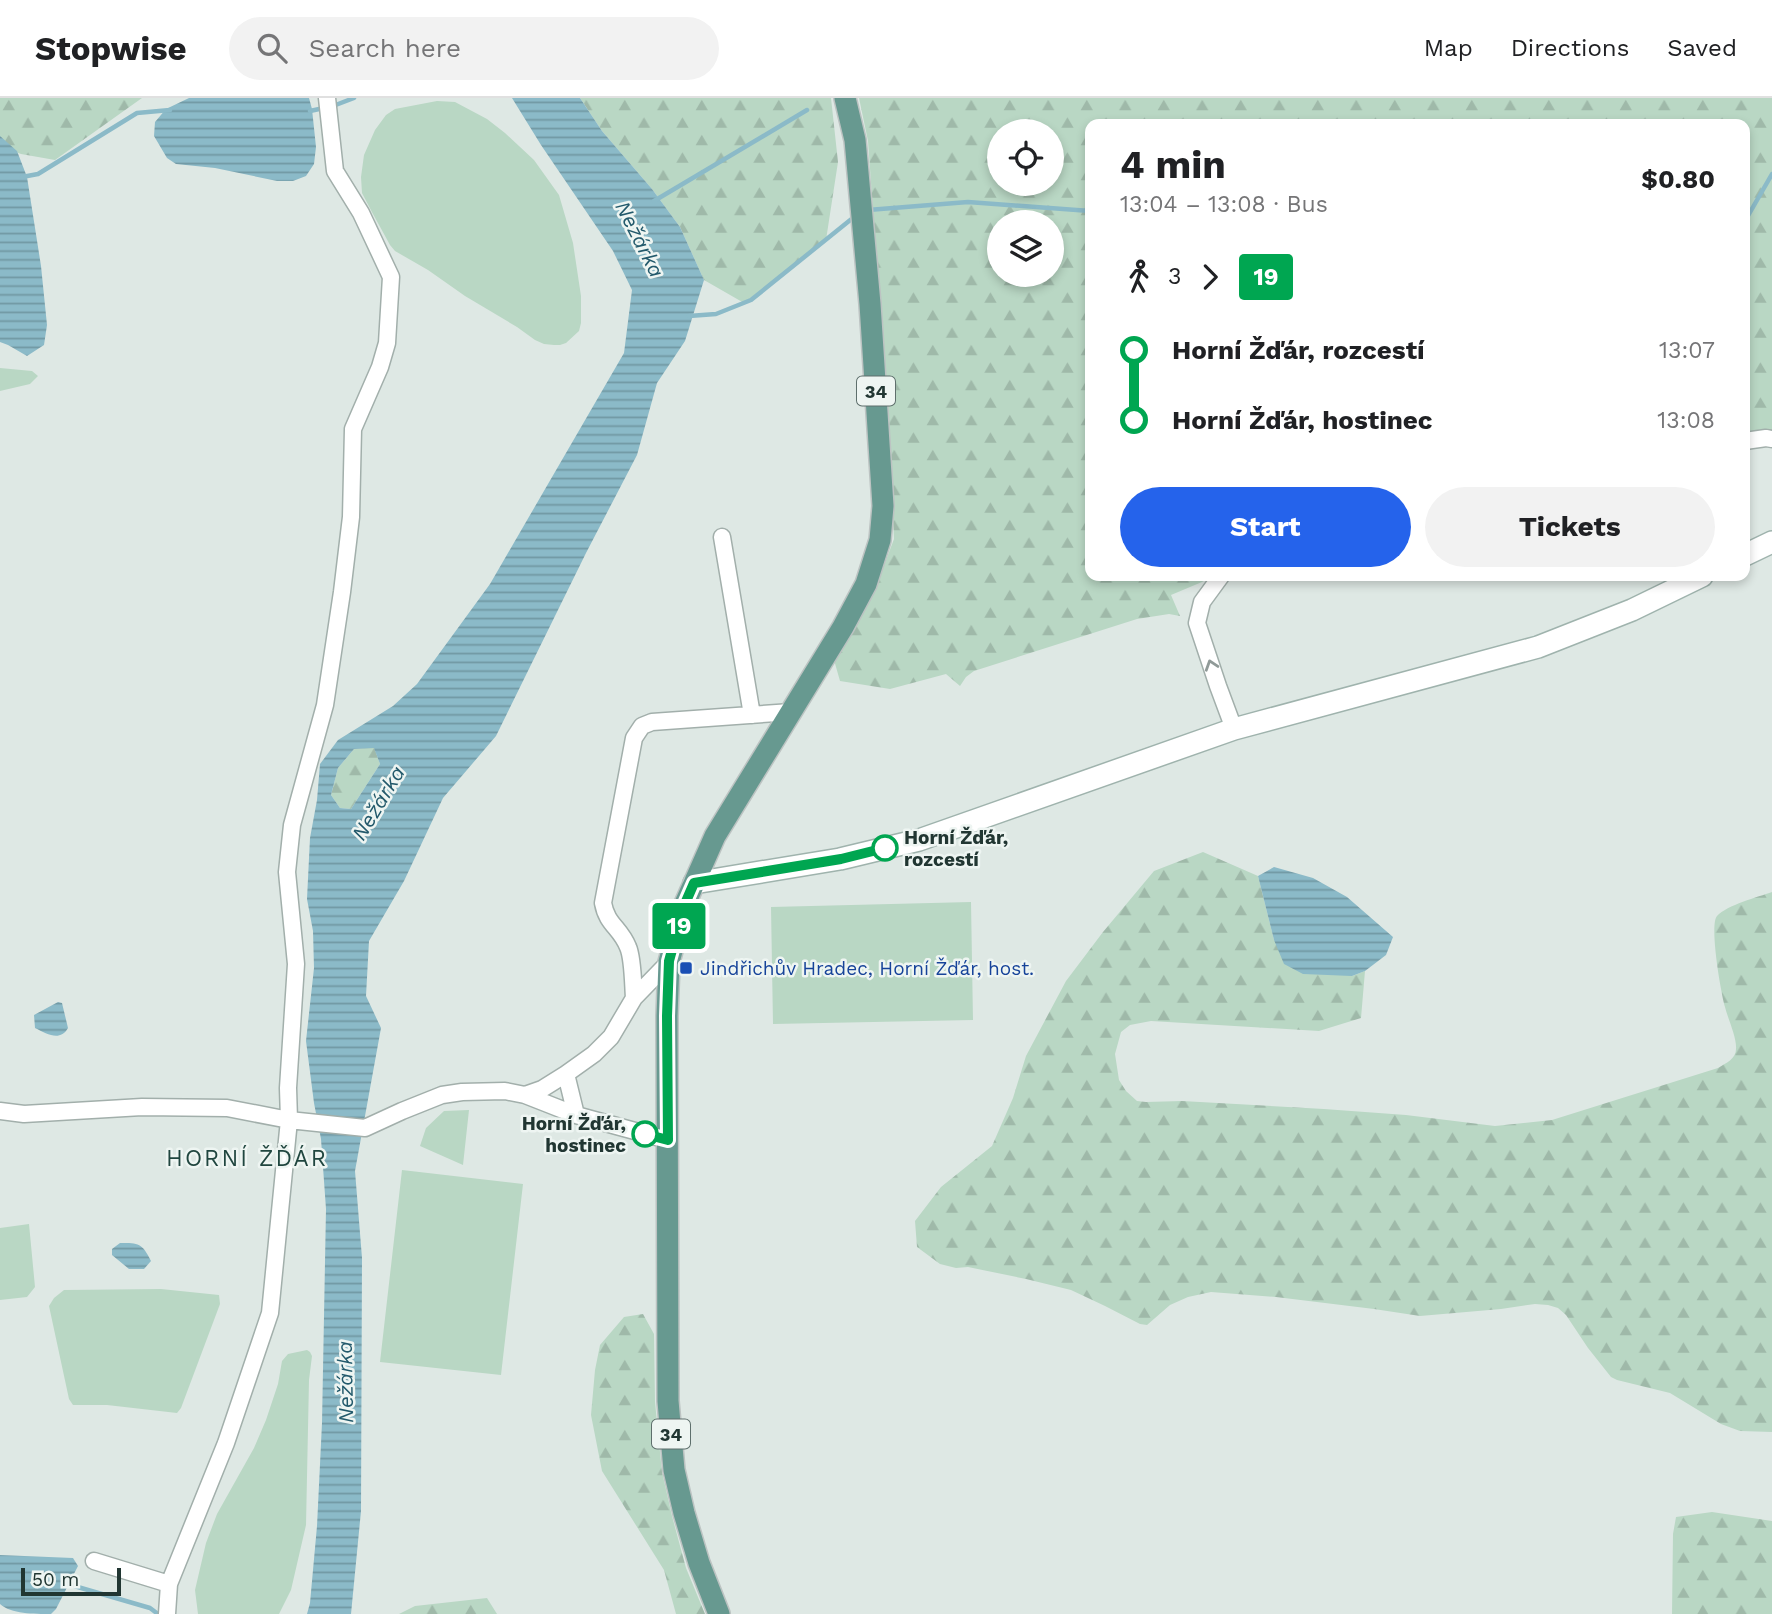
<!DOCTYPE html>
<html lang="en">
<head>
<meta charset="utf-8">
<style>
  body { margin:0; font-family:"Work Sans",sans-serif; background:#f2f2f2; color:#202124; height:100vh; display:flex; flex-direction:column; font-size:26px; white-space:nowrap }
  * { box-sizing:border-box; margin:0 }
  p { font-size:23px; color:#757577 }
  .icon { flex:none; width:38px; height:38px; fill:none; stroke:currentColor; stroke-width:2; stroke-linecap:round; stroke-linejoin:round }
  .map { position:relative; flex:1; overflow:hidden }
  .drawer { position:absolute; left:1085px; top:21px; width:665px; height:462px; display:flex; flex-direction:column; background:#fff; border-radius:14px; box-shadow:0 4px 10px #0003 }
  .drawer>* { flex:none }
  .badge { padding:0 14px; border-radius:5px; font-size:24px; line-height:46px }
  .fabs { position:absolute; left:987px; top:21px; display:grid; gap:14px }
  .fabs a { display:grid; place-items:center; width:77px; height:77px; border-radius:50%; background:#fff; box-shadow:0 4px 10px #0003; font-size:35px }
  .scale { position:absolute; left:21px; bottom:18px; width:100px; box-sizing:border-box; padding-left:7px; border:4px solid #213632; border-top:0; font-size:19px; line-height:24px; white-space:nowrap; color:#213632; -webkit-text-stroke:5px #eef5f2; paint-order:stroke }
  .map>.badge { position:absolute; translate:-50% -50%; box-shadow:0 0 0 4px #fff }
  .legs { display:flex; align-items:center; gap:10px; height:77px; padding:0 35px; font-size:23px }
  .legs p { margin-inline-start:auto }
  .head { display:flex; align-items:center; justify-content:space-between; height:119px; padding:0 35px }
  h1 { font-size:38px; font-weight:700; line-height:52px }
  .action { display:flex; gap:14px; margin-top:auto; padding:14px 35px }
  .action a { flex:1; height:80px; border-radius:42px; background:#2563eb; color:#fff; font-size:28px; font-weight:700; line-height:80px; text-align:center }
  .action a+a { background:#f2f2f2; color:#202124 }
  ul { padding:0 35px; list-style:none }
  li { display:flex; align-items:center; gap:24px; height:70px; font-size:26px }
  li i { display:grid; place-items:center; width:10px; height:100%; margin:0 9px; background:currentColor }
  li i::after { content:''; width:18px; height:18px; margin:-9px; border:5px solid; border-radius:50%; background:#fff }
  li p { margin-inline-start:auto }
  li:first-child i { background:linear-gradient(#0000 50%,currentColor 0) }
  li:last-child i { background:linear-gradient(currentColor 50%,#0000 0) }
  header { display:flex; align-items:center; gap:42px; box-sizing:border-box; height:98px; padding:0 35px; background:#fff; border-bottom:2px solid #e0e0e0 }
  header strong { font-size:33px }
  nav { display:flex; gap:38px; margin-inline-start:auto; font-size:24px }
  .search { width:490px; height:63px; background:#f2f2f2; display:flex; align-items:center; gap:18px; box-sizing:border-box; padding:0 24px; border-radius:38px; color:#757577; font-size:26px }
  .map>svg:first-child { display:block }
  .green { fill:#b9d7c4 }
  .forest { fill:url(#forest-firs); fill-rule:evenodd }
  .water { fill:url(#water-rules); fill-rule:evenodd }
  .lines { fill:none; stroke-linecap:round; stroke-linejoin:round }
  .stream { stroke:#8bbac8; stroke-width:4.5 }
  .street-casing { stroke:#a2afab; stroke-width:19 }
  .secondary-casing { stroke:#9fb3ad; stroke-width:24 }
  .primary-casing { stroke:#bcc3c2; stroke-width:24 }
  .street { stroke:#fff; stroke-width:16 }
  .secondary { stroke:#fff; stroke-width:21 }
  .primary { stroke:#679990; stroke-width:21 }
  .oneway { stroke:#909a98 }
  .line-1-casing { stroke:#fff; stroke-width:16 }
  .line-1 { stroke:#00a651; stroke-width:10 }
  .stop-1-dot { fill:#fff; stroke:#00a651; stroke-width:3.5 }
  .transit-dot { fill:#1a4fb4; stroke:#eef5f2; stroke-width:2.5 }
  .labels { text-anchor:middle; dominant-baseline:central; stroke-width:5; stroke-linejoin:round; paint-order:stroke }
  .shield { fill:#eef5f2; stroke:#5e6f6c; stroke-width:2 }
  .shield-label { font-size:18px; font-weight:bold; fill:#213632 }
  .stop-label { font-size:19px; font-weight:bold; fill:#213632; stroke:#eef5f2; text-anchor:start }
  .transit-label { font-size:19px; fill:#164399; stroke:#eef5f2; text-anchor:start }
  .water-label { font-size:21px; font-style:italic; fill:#22596b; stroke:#eef5f2 }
  .quarter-label { font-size:23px; letter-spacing:2px; fill:#20463f; stroke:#eef5f2 }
</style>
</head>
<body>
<header>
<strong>Stopwise</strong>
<div class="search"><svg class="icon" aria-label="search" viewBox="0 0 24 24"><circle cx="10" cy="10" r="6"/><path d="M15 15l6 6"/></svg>Search here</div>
<nav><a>Map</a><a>Directions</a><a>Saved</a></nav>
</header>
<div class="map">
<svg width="1772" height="1516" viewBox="0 0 1772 1516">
  <defs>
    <pattern id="forest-firs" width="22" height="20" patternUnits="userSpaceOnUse" patternTransform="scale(1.75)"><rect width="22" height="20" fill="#b9d7c4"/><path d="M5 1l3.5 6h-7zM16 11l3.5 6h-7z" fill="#9fb9a9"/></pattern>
    <pattern id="water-rules" width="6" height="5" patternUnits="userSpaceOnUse" patternTransform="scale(1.75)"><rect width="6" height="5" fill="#8bbac8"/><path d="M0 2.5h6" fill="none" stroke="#7198a3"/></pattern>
  </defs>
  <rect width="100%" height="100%" fill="#dee8e4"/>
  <path class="green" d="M 437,3 L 455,4 L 487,21 L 505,35 L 534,62 L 559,97 L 573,145 L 581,198 L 581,225 L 579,233 L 566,245 L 560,247 L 554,247 L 544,246 L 535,242 L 517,229 L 465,198 L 428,172 L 395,153 L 390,147 L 373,116 L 362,95 L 361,79 L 364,57 L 375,32 L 386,17 L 395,11 Z
    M 0,270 L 32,273 L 38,278 L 30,286 L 0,293 Z
    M 971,804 L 973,922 L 773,926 L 771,809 Z
    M 469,1012 L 463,1067 L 420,1048 L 426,1030 L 444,1013 Z
    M 402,1072 L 523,1086 L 501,1277 L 380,1264 Z
    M 29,1126 L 35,1189 L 27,1199 L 0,1202 L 0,1130 Z
    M 161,1191 L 219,1197 L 220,1206 L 181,1310 L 177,1315 L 107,1307 L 73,1307 L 69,1301 L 49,1208 L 54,1200 L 64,1192 Z
    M 307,1252 L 310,1254 L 312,1258 L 309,1282 L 306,1427 L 291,1492 L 279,1516 L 198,1516 L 195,1492 L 206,1445 L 217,1416 L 254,1350 L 266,1322 L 278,1286 L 282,1263 L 288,1256 Z"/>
  <path class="forest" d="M 0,0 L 142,0 L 55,62 L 21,56 L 0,48 Z
    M 580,0 L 831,0 L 838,64 L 826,142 L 744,205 L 704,182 L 680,129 L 652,91 L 602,33 Z
    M 859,0 L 1772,0 L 1772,340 L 1745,346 L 1745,26 L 1090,26 L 1090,478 L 1211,478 L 1202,484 L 1171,497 L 1180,518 L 1169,516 L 1137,521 L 974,573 L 966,579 L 960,588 L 946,576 L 890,591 L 840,583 L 834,562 L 878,483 L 894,441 L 889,334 L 868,43 ZM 999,33 L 1052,33 L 1052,86 L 999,86 ZM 999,124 L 1052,124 L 1052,177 L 999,177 Z
    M 374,649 L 380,666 L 351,711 L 340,710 L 331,697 L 338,670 L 354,651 Z
    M 1203,754 L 1258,778 L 1274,842 L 1352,878 L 1365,873 L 1361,920 L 1319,933 L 1151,923 L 1130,927 L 1121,934 L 1115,956 L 1119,982 L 1126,993 L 1137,1003 L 1146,1004 L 1182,1003 L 1324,1011 L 1406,1017 L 1495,1028 L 1552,1022 L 1718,970 C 1726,965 1736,961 1736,951 C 1737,940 1728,921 1725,909 C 1721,895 1709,827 1717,818 C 1727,807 1758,799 1772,794 L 1772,1334 L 1740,1333 L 1721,1326 L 1670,1295 L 1617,1282 L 1611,1279 L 1588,1250 L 1566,1217 L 1558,1210 L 1548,1207 L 1535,1206 L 1501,1211 L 1420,1218 L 1374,1211 L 1276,1199 L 1211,1194 L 1188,1199 L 1170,1207 L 1147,1227 L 1140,1226 L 1105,1208 L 1071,1192 L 1026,1181 L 968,1169 L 956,1170 L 940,1166 L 917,1149 L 915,1123 L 941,1089 L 992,1048 L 1013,1000 L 1026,958 L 1066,883 L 1103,834 L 1154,773 Z
    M 643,1216 L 654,1236 L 655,1304 L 662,1374 L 672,1418 L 686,1470 L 705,1516 L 676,1516 L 664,1472 L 602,1373 L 591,1317 L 595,1272 L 600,1247 L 624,1219 Z
    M 1712,1414 L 1772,1423 L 1772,1516 L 1672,1516 L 1673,1436 L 1676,1419 Z
    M 487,1500 L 497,1516 L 399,1516 L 415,1508 Z"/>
  <path class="water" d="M 189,0 L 309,0 L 312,11 L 316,49 L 314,66 L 306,78 L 293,83 L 277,83 L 215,70 L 176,66 L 167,60 L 154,38 L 155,24 L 166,11 Z
    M 512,0 L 580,0 L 602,33 L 652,91 L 680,129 L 704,182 L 685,243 L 657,285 L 637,357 L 586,455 L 496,638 L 443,700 L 404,783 L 369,843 L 366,898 L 381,930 L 355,1073 L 362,1160 L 361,1413 L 351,1516 L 307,1516 L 310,1505 L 317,1428 L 322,1325 L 326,1111 L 321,1041 L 314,1005 L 306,943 L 314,870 L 313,833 L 307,801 L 310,740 L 317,702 L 320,666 L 338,642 L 393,608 L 417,586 L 490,486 L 624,255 L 632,192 L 613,153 L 541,47 ZM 374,650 L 380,666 L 351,711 L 340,710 L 331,697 L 338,670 L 354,651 Z
    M 0,38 L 17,53 L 27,79 L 41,168 L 47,227 L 44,247 L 27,258 L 8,247 L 0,244 Z
    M 1274,769 L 1313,780 L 1347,799 L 1393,839 L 1386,857 L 1365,873 L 1352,878 L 1303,876 L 1284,866 L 1274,842 L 1258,778 Z
    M 58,904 L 62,905 L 68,930 C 60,944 47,936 35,930 L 34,917 Z
    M 120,1145 C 139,1145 142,1145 151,1163 L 144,1171 L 129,1171 L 112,1157 L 112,1151 Z
    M 0,1457 L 73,1460 L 78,1468 L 56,1511 L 51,1516 C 34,1516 11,1516 0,1506 Z"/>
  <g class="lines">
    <path class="stream" d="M 310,13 L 333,8 L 354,0
      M 22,79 L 38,76 L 137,15 L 170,12
      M 654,103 L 807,12
      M 868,112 L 968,104 L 1090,113
      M 1745,123 L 1772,76
      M 689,218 L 716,216 L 751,202 L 854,119
      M 64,1485 L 150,1510 L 158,1516"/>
    <g class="street-casing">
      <path id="street" d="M 1745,343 L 1766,340 L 1772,341
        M 722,439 L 752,617
        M 1221,478 L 1202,504 L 1197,525 L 1218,588 L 1234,631
        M 634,900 C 633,886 633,860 628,849 C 620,829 607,827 603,805 L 634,640 L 642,628 L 652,624 L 791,614
        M 566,976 L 576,1017
        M 525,997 L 576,1017 L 668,1042
        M 0,1013 L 24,1016 L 142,1009 L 227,1010 L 289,1022 L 365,1030 L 402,1013 L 442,997 L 462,994 L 505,993 L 525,997 L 542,991 L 566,976 L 594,956 L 611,939 L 634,900 L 669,864
        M 94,1463 L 169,1486
        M 167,1516 L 169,1486 L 226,1345 L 270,1215 L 289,1022 L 288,990 L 296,866 L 287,774 L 292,727 L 325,607 L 342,494 L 351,419 L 353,331 L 380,269 L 387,245 L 391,179 L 361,115 L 335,73 L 327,0"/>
    </g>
    <g class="secondary-casing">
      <path id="secondary" d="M 1745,457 L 1772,444
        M 694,785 L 840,761 L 919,742 L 1234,631 L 1538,549 L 1632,512 L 1702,478"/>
    </g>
    <g class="primary-casing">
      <path id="primary" d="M 719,1516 L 699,1465 L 684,1415 L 674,1372 L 668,1303 L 667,918 L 669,864 L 684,808 L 715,738 L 843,529 L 866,486 L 880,442 L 883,408 L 870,206 L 855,42 L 845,0"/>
    </g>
    <use href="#street" class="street"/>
    <use href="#secondary" class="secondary"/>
    <use href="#primary" class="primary"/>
  </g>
  <defs><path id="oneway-chevron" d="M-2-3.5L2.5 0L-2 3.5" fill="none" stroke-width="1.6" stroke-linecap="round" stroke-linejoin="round" transform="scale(1.75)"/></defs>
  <use class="oneway" href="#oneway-chevron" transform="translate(1211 567) rotate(-108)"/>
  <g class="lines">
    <g class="line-1-casing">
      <path id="line-1" d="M 645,1036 L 668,1042 L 667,918 L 669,863 L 684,808 L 694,785 L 841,761 L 885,750"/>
    </g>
    <use href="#line-1" class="line-1"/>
  </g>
  <g class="stop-1-dot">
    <circle cx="885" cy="750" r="12"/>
    <circle cx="645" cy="1036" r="12"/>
  </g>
  <rect class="transit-dot" x="679" y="863" width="14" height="14" rx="3.5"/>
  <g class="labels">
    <g class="shield">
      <rect x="857" y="278.5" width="38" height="29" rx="5"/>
      <rect x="652" y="1321.5" width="38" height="29" rx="5"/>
    </g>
    <g class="shield-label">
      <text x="876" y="293">34</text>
      <text x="671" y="1336">34</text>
    </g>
    <g class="stop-label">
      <text x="904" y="739">Horní Žďár,<tspan x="904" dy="22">rozcestí</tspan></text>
      <text x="626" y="1025" text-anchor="end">Horní Žďár,<tspan x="626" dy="22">hostinec</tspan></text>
    </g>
    <g class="transit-label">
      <text x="700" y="870">Jindřichův Hradec, Horní Žďár, host.</text>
    </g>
    <g class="water-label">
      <text transform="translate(640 141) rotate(63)">Nežárka</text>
      <text transform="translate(378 705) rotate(-59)">Nežárka</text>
      <text transform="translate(345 1284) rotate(-91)">Nežárka</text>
    </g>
    <g class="quarter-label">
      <text x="247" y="1060">HORNÍ ŽĎÁR</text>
    </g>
  </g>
</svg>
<div class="fabs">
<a><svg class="icon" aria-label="locate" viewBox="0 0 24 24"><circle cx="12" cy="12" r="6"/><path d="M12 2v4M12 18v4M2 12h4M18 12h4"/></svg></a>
<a><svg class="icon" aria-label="layers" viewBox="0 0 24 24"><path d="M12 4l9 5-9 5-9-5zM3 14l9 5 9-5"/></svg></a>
</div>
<div class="scale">50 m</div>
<b class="badge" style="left:679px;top:828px;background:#00a651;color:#fff">19</b>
<section class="drawer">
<div class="head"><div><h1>4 min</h1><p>13:04 – 13:08 · Bus</p></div><b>$0.80</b></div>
<div class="legs"><svg class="icon" aria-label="walk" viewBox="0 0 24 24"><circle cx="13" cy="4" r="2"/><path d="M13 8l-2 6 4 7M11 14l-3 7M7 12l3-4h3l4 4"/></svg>3<svg class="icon" aria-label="forward" viewBox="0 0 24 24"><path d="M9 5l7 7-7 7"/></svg><b class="badge" style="background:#00a651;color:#fff">19</b></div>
<ul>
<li><i style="color:#00a651"></i><b>Horní Žďár, rozcestí</b><p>13:07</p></li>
<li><i style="color:#00a651"></i><b>Horní Žďár, hostinec</b><p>13:08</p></li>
</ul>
<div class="action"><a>Start</a><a>Tickets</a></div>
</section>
</div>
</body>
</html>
